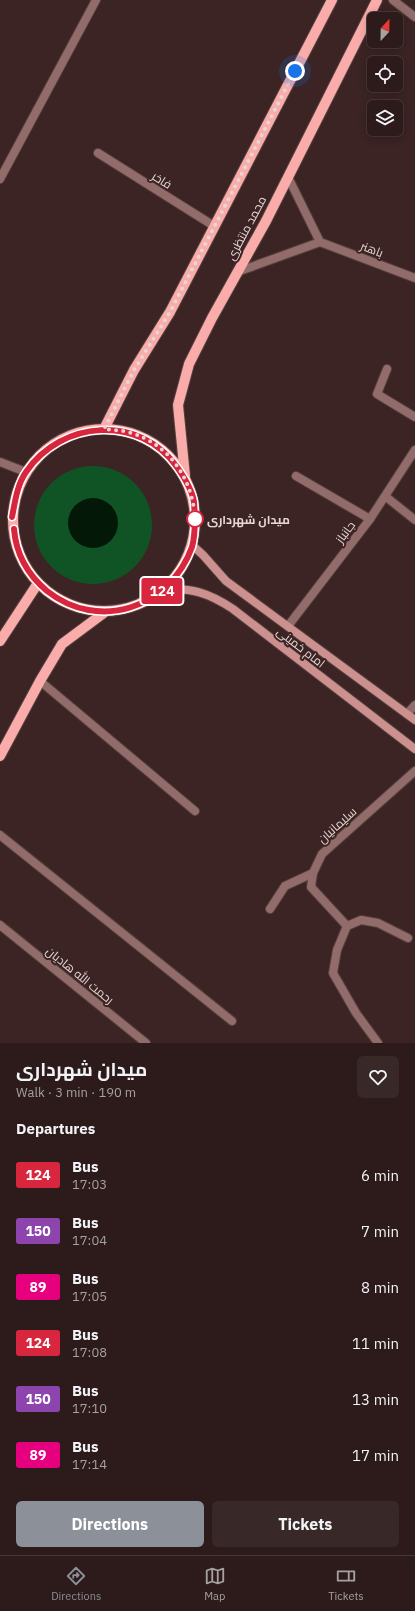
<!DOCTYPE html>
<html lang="en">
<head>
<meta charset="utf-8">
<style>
  body { margin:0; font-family:"IBM Plex Sans",Cairo,sans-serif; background:#382827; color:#f1f3f6; height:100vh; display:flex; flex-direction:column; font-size:15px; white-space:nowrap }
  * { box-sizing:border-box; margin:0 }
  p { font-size:13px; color:#a6a1a2 }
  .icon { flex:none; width:22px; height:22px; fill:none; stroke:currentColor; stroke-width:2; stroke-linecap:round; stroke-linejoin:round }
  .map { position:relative; height:1043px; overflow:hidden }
  .sheet { display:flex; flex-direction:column; background:#2c1b1a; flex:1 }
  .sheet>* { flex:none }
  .badge { padding:0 8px; border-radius:3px; font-size:14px; line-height:26px }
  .needle { width:26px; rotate:22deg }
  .fabs { position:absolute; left:367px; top:12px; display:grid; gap:8px }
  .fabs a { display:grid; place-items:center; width:36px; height:36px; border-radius:6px; background:#2c1b1a; box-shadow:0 2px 10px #0003,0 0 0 1px #483939; font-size:20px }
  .you { position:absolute; width:20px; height:20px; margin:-10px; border:3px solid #fff; border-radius:50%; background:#1a73e8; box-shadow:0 0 0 6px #1a73e833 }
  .map>.badge { position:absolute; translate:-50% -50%; box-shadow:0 0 0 2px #fff }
  h2 { padding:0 16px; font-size:15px; line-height:36px }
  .round { display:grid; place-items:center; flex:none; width:42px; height:42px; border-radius:6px; background:#382827 }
  .head { display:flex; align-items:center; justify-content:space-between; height:68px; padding:0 16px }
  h1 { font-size:19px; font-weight:700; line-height:30px }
  .primary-button { display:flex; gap:8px; margin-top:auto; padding:8px 16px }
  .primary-button a { flex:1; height:46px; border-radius:6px; background:#8c9099; color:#fff; font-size:16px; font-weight:700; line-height:46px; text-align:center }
  .primary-button a+a { background:#382827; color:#f1f3f6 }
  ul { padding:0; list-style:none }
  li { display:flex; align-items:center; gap:12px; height:56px; padding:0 16px }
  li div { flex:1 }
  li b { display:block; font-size:15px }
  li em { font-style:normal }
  li .badge { min-width:44px; font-weight:700; text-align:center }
  .tabs { display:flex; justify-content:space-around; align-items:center; height:56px; border-top:1px solid #483939; background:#2c1b1a; font-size:11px; color:#a6a1a2 }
  .tabs a { display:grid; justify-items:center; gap:2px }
  .tabs .current { color:#8c9099 }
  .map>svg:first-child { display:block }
  .green { fill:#105425 }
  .water { fill:#041808 }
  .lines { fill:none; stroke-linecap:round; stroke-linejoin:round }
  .service-casing { stroke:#56413f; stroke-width:10 }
  .minor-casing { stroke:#56413f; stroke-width:10 }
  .tertiary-casing { stroke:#56413f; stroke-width:10 }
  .secondary-casing { stroke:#56413f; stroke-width:10 }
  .primary-casing { stroke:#56413f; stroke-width:12 }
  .service { stroke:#916c6a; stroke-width:8 }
  .minor { stroke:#916c6a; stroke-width:8 }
  .tertiary { stroke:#916c6a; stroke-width:8 }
  .secondary { stroke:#cc908e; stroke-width:8 }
  .primary { stroke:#f9aca9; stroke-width:10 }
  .line-casing { stroke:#fff; stroke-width:9 }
  .line { stroke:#d7263d; stroke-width:6 }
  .walk { stroke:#e6d7d5; stroke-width:4; stroke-dasharray:0 7.2 }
  .stop-dot { fill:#fff; stroke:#d7263d; stroke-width:2 }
  .labels { text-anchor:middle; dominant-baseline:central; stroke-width:4; stroke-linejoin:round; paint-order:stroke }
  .street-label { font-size:12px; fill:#e6d7d5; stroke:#3b2423 }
  .stop-label { font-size:12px; font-weight:bold; fill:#e6d7d5; stroke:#3b2423; text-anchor:start }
</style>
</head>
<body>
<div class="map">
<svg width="415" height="1043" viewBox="0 0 415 1043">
  <rect width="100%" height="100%" fill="#3b2423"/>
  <path class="green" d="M34 525a59 59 0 1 1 118 0a59 59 0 1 1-118 0Z"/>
  <path class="water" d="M68 523a25 25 0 1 1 50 0a25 25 0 1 1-50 0Z"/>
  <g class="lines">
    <g class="service-casing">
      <path id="service" d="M 98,153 L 214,226
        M 387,369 L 377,394 L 415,417
        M 296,476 L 370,519
        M 270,909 L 285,886 L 313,873"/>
    </g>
    <g class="minor-casing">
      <path id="minor" d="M 393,0 L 415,17
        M 0,179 L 96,0
        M 385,496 L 415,520
        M 288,626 L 370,519 L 415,450
        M 40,681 L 195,811
        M 407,714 L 415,705
        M 0,835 L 232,1021
        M 0,925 L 146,1043
        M 347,926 L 311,887 L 313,873 L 322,854 L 415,771
        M 378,1043 L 356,1013 L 333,973 L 337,950 L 347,926 L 361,920 L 378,923 L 408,938"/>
    </g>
    <g class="tertiary-casing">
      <path id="tertiary" d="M 320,242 L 415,278
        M 237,272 L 320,242 L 288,177
        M 0,462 L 26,472"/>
    </g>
    <g class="secondary-casing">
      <path id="secondary" d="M 192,545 L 203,555 L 226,581 L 415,720
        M 162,590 C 191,587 209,593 233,609 L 415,749"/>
    </g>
    <g class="primary-casing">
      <path id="primary" d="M 104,429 L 134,370 L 170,312 L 332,0
        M13 520a91 91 0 1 1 182 0a91 91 0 1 1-182 0Z
        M 185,476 L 178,405 L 189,364 L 212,318 L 266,221 L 377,0
        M 0,641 L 38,583
        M 0,756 L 40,681 L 62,644 L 105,612"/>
    </g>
    <use href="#service" class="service"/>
    <use href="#minor" class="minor"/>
    <use href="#tertiary" class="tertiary"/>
    <use href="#secondary" class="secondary"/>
    <use href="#primary" class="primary"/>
  </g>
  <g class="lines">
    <g class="line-casing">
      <path id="line" d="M 12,517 C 15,502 17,485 26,472 C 61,420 140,414 177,467 C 184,477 192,489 194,502 C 195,516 196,533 192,547 C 170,608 99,632 47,591 C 28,575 16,554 14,529"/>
    </g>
    <use href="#line" class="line"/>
    <path class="walk" d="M 195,519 C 193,479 169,443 128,432 C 120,430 112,430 104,429 L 134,370 L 170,312 L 295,71"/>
  </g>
  <circle class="stop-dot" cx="195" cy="519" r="8"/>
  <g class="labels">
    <g class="street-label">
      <text transform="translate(162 180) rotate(32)">فاخر</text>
      <text transform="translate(246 228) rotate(-62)">محمد منتظری</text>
      <text transform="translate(372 249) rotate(21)">باهنر</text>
      <text transform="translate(345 532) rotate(-53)">جانباز</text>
      <text transform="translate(301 647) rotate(38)">امام خمینی</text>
      <text transform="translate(337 825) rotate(-42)">سلیمانیان</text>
      <text transform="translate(80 975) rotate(39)">رحمت الله هادیان</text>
    </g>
    <g class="stop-label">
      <text x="207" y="519">میدان شهرداری</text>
    </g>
  </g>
</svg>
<div class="fabs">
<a><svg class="needle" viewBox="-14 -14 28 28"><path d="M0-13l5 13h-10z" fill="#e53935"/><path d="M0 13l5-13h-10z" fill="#a6a1a2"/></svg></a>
<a><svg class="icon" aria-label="locate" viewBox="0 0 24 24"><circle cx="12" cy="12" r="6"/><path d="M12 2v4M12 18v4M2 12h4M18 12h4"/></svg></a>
<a><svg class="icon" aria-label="layers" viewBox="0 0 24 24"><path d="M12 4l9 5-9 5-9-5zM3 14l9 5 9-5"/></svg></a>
</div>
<div class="you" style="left:295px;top:71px"></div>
<b class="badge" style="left:162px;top:591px;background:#d7263d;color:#fff">124</b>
</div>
<section class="sheet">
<div class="head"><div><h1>میدان شهرداری</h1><p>Walk · 3 min · 190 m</p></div><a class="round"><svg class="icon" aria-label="heart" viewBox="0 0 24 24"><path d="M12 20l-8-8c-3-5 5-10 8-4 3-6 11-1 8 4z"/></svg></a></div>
<h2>Departures</h2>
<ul>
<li><span class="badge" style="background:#d7263d;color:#fff">124</span><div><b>Bus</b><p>17:03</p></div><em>6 min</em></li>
<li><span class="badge" style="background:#8e44ad;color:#fff">150</span><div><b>Bus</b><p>17:04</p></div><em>7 min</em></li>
<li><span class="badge" style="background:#e6007e;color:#fff">89</span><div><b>Bus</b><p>17:05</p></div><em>8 min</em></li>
<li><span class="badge" style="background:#d7263d;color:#fff">124</span><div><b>Bus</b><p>17:08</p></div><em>11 min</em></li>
<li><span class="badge" style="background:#8e44ad;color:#fff">150</span><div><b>Bus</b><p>17:10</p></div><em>13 min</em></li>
<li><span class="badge" style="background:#e6007e;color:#fff">89</span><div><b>Bus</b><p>17:14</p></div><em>17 min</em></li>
</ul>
<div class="primary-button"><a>Directions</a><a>Tickets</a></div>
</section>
<nav class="tabs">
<a class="current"><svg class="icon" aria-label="directions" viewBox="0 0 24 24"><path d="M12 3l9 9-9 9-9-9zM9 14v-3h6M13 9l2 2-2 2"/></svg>Directions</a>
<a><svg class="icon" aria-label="map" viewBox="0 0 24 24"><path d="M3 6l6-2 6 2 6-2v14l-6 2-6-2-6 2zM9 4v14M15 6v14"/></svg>Map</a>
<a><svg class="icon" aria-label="tickets" viewBox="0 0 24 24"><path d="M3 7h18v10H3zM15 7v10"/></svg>Tickets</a>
</nav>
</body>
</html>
